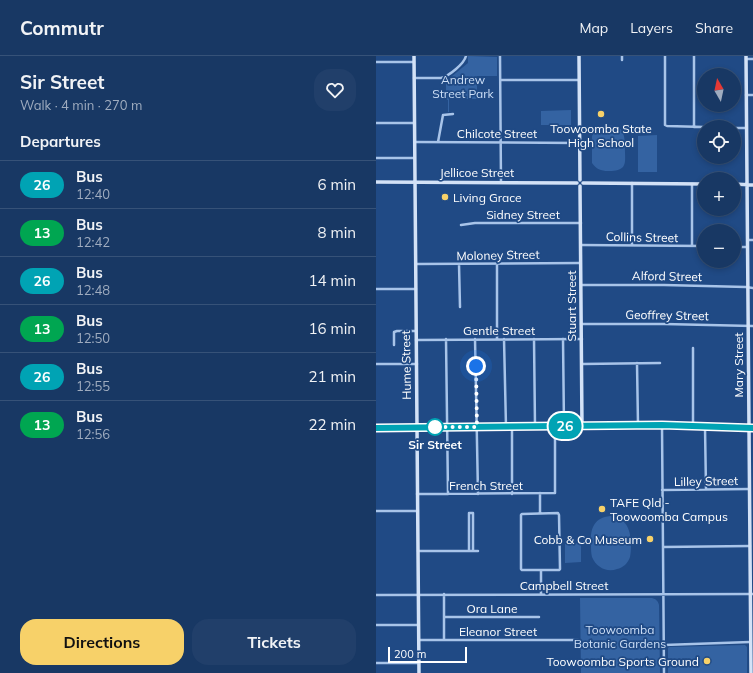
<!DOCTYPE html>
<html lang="en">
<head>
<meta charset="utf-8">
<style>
  body { margin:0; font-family:Mulish,sans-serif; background:#213f6a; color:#f1f3f6; height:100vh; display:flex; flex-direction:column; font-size:15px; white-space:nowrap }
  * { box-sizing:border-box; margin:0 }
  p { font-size:13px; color:#9facbf }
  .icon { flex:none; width:22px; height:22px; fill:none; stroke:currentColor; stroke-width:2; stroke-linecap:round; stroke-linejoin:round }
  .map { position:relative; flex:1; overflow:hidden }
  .drawer { display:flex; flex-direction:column; background:#183864; width:376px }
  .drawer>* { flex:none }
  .badge { padding:0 8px; border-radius:13px; font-size:14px; line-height:26px }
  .needle { width:26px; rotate:351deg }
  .fabs { position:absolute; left:321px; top:12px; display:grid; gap:8px }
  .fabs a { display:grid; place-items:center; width:44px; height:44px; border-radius:50%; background:#183864; box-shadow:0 2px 6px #0003,0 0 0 1px #365278; font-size:20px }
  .scale { position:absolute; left:12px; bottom:10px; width:79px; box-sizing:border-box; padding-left:4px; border:2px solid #fff; border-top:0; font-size:11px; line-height:14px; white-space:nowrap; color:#fff; -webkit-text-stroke:3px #204a85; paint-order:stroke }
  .you { position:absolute; width:20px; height:20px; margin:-10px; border:3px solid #fff; border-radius:50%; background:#1a73e8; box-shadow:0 0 0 6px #1a73e833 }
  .map>.badge { position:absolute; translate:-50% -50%; box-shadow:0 0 0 2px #fff }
  h2 { padding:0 20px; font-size:15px; line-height:36px }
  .round { display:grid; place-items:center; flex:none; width:42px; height:42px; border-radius:16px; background:#213f6a }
  .overview { display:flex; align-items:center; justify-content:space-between; height:68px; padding:0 20px }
  h1 { font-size:19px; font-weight:700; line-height:30px }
  .action { display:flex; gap:8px; margin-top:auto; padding:8px 20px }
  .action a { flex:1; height:46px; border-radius:16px; background:#f7d169; color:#111; font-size:16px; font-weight:700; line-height:46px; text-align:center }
  .action a+a { background:#213f6a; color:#f1f3f6 }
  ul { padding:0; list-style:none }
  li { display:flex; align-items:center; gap:12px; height:48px; padding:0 20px; border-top:1px solid #365278 }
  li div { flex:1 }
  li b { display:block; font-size:15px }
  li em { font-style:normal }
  li .badge { min-width:44px; font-weight:700; text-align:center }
  header { display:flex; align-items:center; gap:24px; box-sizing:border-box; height:56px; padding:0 20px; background:#183864; border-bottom:1px solid #365278 }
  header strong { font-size:19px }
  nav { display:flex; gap:22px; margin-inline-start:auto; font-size:14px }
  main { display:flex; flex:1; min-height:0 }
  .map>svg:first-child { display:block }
  .green { fill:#3463a2 }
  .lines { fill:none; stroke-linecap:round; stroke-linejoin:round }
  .street { stroke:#a8c4e9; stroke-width:2.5 }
  .secondary { stroke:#d3e2f7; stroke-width:3.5 }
  .line-casing { stroke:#fff; stroke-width:9 }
  .line { stroke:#00a3b4; stroke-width:6 }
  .walk { stroke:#fff; stroke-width:4; stroke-dasharray:0 7.2 }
  .poi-dot { fill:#f7d169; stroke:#204a85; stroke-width:1.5 }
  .stop-dot { fill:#fff; stroke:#00a3b4; stroke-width:2 }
  .labels { text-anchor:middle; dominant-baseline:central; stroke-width:3.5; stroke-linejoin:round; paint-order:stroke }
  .park-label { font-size:12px; fill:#cddff7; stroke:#204a85 }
  .poi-label { font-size:12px; fill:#fff; stroke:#204a85; text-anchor:start }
  .street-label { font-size:12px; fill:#fff; stroke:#204a85 }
  .stop-label { font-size:12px; font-weight:bold; fill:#fff; stroke:#204a85 }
</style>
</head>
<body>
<header>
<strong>Commutr</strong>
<nav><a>Map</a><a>Layers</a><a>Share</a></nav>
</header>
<main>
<section class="drawer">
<div class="overview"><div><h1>Sir Street</h1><p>Walk · 4 min · 270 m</p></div><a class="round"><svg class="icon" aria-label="heart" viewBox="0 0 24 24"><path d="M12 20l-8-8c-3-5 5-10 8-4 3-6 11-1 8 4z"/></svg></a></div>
<h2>Departures</h2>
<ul>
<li><span class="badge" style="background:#00a3b4;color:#fff">26</span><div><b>Bus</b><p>12:40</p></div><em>6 min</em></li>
<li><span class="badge" style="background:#00a651;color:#fff">13</span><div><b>Bus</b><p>12:42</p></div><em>8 min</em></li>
<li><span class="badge" style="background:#00a3b4;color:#fff">26</span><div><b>Bus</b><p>12:48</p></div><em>14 min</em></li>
<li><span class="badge" style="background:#00a651;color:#fff">13</span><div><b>Bus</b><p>12:50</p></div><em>16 min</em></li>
<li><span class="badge" style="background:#00a3b4;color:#fff">26</span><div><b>Bus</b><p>12:55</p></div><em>21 min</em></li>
<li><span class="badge" style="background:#00a651;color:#fff">13</span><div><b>Bus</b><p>12:56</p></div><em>22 min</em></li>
</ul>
<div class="action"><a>Directions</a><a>Tickets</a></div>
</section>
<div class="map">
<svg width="377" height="617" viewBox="0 0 377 617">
  <rect width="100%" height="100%" fill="#204a85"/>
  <path class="green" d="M 92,0 L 121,1 L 121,20 L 101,20 L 101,43 L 73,43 L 73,56 L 72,56 L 72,44 L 70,43 L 70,25 L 92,7 Z
    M 195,54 L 195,69 L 165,69 L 165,55 Z
    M 227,70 C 249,67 249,79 249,96 C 249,101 250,107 247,111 C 243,115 237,115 232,115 C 225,115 220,113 216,107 L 216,80 C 219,75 222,73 227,70 Z
    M 281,79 L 281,116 L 262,116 L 262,80 Z
    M 234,460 C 250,462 254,472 255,486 C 255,491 255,496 254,501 C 252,507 247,512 241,513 C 231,517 220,511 216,501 C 215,497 215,493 215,489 C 214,474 217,462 234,460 Z
    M 205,487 L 205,506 L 189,507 L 189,488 Z
    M 204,542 L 276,542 C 280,543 282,545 283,549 L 284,617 L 205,617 Z
    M 369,589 L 371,591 L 371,617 L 292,617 L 292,592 L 293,591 Z"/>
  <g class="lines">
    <path class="street" d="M 124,0 L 125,126
      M 289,0 L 289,69 L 291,70 L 328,71
      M 318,0 L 318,71
      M 370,3 L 377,3
      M 246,4 L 246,0
      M 0,6 L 38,6
      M 38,22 L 65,22 C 73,20 88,8 90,0
      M 125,24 L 203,24
      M 370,39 L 377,39
      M 0,67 L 38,67
      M 358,72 L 370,72
      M 39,86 L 203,87
      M 62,86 L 67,59 L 77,58
      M 0,102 L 38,102
      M 256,127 L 256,189
      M 316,128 L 316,190
      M 85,169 L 99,167 L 205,167
      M 372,184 L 377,184
      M 205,189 L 328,190
      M 358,191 L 371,191
      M 40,208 L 204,207
      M 83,208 L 84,251
      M 121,208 L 121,283
      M 205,229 L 288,229 L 370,231 L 377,232
      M 0,233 L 40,233
      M 205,268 L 288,268 L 377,270
      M 70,283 L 72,438
      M 99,283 L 102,438
      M 128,283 L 130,371
      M 158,283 L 159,370
      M 187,283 L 188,370
      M 40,284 L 206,283
      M 18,289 L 18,276 L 21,275 L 40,275
      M 261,307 L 262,369
      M 0,308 L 41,308
      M 206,308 L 284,307
      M 286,369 L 288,617
      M 317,370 L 317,292
      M 136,371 L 136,438
      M 329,371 L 330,433
      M 286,434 L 373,433
      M 164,437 L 164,457
      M 41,438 L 179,437 L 179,370
      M 0,455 L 41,455
      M 182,457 L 183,459 L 184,513 L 183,514 L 146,514 L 145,513 L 145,459 L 146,458 Z
      M 287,491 L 374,490
      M 42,495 L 102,495
      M 93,495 L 93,457 L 97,457 L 97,495
      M 165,514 L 165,538
      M 68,538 L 68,584
      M 0,539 L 377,538
      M 68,561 L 163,561
      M 0,569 L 42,569
      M 43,584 L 202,584
      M 288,589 L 374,586
      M 0,607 L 43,607"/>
    <path class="secondary" d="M 38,0 L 43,617
      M 203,0 L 204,124
      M 370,0 L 375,617
      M 0,126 L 201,127
      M 207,127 L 328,128
      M 358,128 L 377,129
      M 204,130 L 206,370
      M 0,372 L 286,369 L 377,372"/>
  </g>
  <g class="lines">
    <g class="line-casing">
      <path id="line" d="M 0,372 L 286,369 L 377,372"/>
    </g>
    <use href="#line" class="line"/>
    <path class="walk" d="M 59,371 L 57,371 L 101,371 L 100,310"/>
  </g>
  <g class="poi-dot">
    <circle cx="225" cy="58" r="4"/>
    <circle cx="69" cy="141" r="4"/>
    <circle cx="226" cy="453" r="4"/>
    <circle cx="274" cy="483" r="4"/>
    <circle cx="331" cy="605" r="4"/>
  </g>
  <circle class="stop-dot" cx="59" cy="371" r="8"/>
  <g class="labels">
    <g class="park-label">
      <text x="87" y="23">Andrew<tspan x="87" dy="14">Street Park</tspan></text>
      <text x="244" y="573">Toowoomba<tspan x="244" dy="14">Botanic Gardens</tspan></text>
    </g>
    <g class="poi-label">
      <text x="225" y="72" text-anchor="middle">Toowoomba State<tspan x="225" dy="14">High School</tspan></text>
      <text x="77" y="141">Living Grace</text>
      <text x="234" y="446">TAFE Qld -<tspan x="234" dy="14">Toowoomba Campus</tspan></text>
      <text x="266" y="483" text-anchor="end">Cobb &amp; Co Museum</text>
      <text x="323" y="605" text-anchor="end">Toowoomba Sports Ground</text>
    </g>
    <g class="street-label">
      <text x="121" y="77">Chilcote Street</text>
      <text x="101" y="116">Jellicoe Street</text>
      <text x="147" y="158">Sidney Street</text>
      <text transform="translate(266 181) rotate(1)">Collins Street</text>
      <text transform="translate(122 199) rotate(-1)">Moloney Street</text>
      <text transform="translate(291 220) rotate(1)">Alford Street</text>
      <text transform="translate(195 250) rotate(-90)">Stuart Street</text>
      <text transform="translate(291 259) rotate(1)">Geoffrey Street</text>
      <text x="123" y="274">Gentle Street</text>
      <text transform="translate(30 309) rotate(-91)">Hume Street</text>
      <text transform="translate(362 309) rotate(-90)">Mary Street</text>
      <text transform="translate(330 425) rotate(-1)">Lilley Street</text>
      <text x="110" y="429">French Street</text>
      <text x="188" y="529">Campbell Street</text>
      <text x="116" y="552">Ora Lane</text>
      <text x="122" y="575">Eleanor Street</text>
    </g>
    <g class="stop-label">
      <text x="59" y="388">Sir Street</text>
    </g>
  </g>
</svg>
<div class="fabs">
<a><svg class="needle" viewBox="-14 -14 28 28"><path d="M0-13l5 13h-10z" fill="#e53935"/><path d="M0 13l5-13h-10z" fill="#9facbf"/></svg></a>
<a><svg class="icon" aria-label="locate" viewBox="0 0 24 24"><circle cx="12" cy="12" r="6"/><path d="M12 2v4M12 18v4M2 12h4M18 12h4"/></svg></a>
<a>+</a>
<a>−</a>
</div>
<div class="scale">200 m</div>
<div class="you" style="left:100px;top:310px"></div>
<b class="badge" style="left:189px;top:370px;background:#00a3b4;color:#fff">26</b>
</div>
</main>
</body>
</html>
